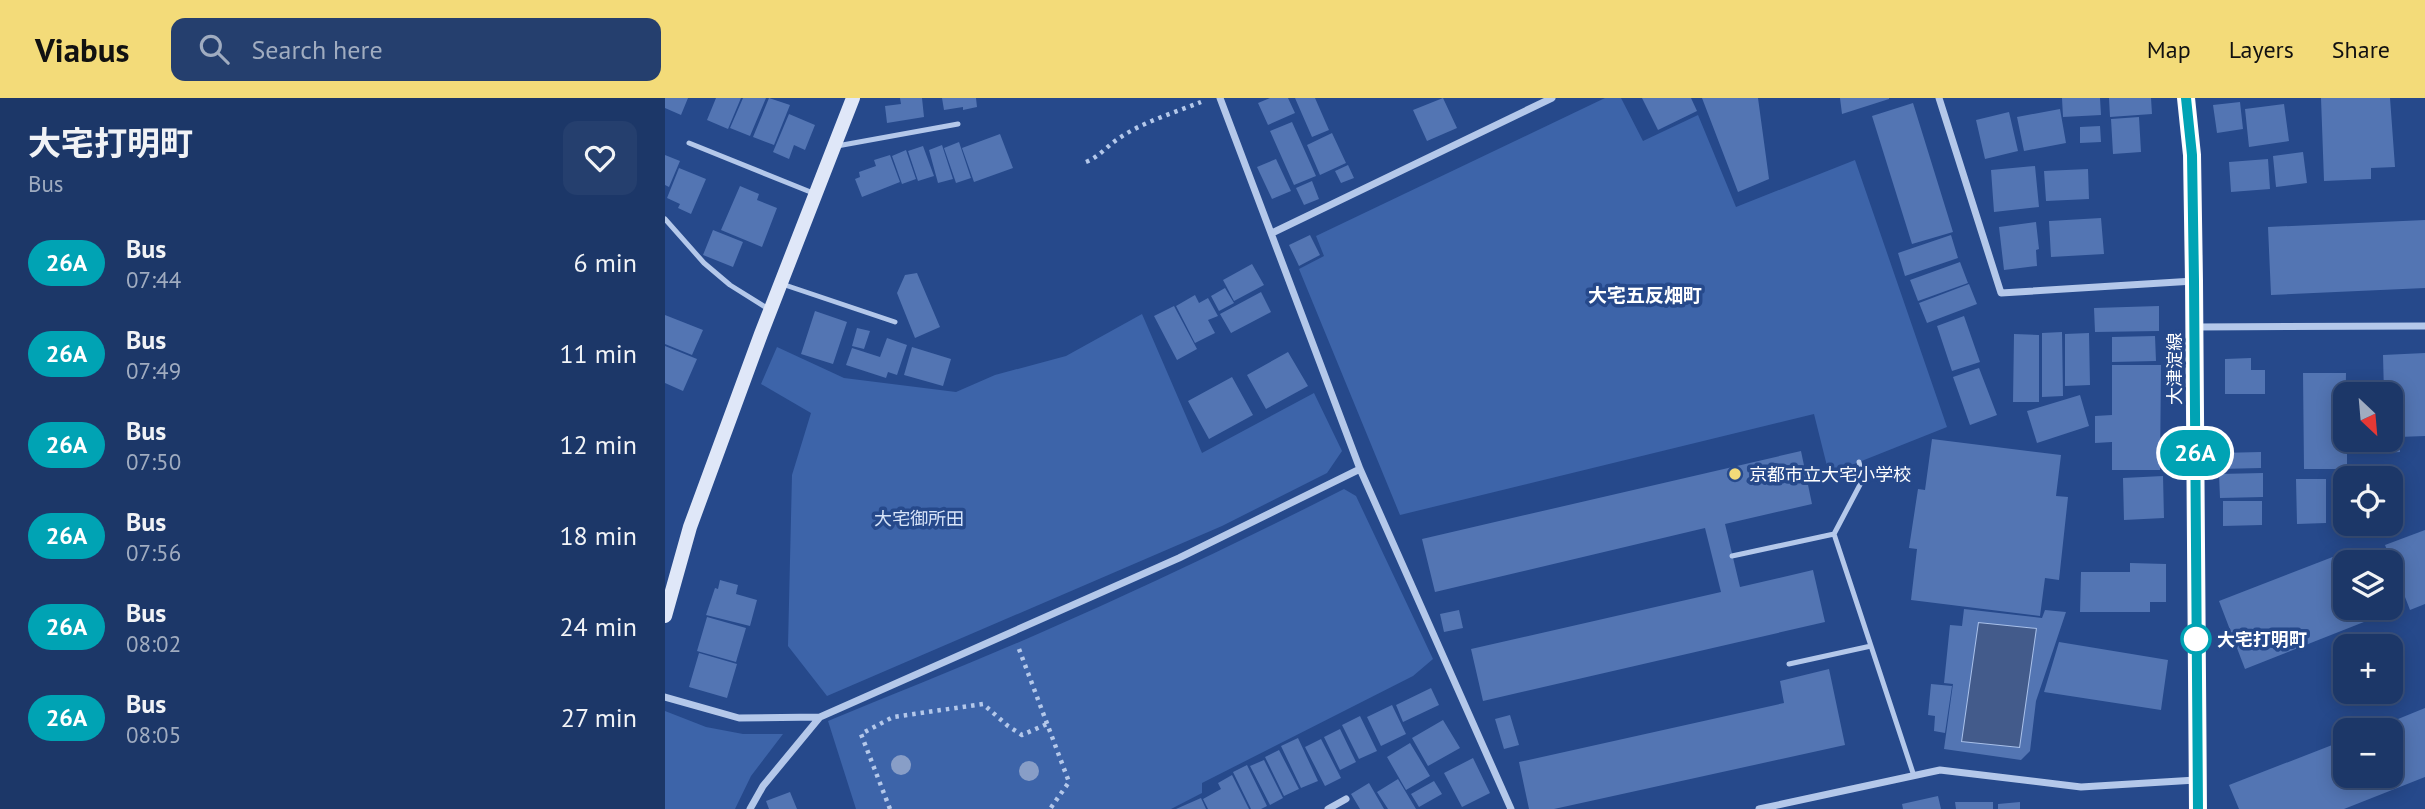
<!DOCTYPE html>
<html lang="en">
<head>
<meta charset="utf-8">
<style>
  body { margin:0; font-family:"PT Sans","Noto Sans JP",sans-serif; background:#253f6e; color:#f1f3f6; height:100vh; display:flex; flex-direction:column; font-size:26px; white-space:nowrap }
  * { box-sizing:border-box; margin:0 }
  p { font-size:23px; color:#a0acc0 }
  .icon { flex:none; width:38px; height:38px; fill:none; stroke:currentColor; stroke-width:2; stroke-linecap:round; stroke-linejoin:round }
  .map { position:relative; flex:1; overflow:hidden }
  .side { display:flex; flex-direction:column; background:#1c3768; width:665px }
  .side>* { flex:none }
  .badge { padding:0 14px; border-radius:23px; font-size:24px; line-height:46px }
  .needle { width:46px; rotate:154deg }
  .tools { position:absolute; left:1668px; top:284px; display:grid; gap:14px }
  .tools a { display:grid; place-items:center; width:70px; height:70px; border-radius:14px; background:#1c3768; box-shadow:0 4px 18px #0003,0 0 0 2px #3a517c; font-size:35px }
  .map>.badge { position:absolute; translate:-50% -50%; box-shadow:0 0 0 4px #fff }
  .round { display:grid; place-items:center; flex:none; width:74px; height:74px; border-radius:14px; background:#253f6e }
  .summary { display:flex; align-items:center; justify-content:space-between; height:119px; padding:0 28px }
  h1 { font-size:33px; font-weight:700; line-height:52px }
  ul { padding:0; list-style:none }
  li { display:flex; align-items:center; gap:21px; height:91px; padding:0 28px }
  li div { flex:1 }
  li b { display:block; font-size:26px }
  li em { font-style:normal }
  li .badge { min-width:77px; font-weight:700; text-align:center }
  header { display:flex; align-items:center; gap:42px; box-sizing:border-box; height:98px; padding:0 35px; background:#f3db79; color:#111 }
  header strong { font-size:33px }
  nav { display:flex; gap:38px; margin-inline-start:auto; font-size:24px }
  .search { width:490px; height:63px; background:#253f6e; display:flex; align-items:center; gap:18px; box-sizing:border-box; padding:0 24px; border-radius:14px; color:#a0acc0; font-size:26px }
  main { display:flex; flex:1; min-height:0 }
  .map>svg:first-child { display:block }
  .green { fill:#3d64a9 }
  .water { fill:#435b8b; stroke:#a9c1ea; stroke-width:2 }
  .building { fill:#5375b3; fill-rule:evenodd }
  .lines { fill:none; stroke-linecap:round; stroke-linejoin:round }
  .path { stroke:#b4c8ea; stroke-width:4.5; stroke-dasharray:3.5 5; stroke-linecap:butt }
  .lane { stroke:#b4c8ea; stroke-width:5 }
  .street { stroke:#b4c8ea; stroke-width:7 }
  .secondary { stroke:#dfe7f8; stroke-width:14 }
  .primary { stroke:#f8fafe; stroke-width:18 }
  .tree { fill:#889ec7 }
  .line-casing { stroke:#fff; stroke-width:16 }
  .line { stroke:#00a3b4; stroke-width:10 }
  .poi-dot { fill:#f3db79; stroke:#26498b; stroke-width:2.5 }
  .stop-dot { fill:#fff; stroke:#00a3b4; stroke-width:3.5 }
  .labels { text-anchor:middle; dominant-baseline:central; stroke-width:7; stroke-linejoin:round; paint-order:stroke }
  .street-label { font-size:18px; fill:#fff; stroke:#26498b }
  .poi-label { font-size:18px; fill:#fff; stroke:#26498b; text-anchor:start }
  .park-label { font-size:18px; fill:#d8e4f8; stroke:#26498b }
  .stop-label { font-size:18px; font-weight:bold; fill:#fff; stroke:#26498b; text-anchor:start }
  .neighbourhood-label { font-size:19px; font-weight:bold; fill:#fff; stroke:#26498b }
</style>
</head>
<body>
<header>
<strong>Viabus</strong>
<div class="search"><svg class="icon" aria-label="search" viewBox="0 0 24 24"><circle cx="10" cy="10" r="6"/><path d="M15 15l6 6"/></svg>Search here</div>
<nav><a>Map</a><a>Layers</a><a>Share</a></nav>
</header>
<main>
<section class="side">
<div class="summary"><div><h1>大宅打明町</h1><p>Bus</p></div><a class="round"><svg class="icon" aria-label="heart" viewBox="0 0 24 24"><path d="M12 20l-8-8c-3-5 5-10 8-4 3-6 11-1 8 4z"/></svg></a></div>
<ul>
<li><span class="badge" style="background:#00a3b4;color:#fff">26A</span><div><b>Bus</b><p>07:44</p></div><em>6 min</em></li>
<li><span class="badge" style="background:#00a3b4;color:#fff">26A</span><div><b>Bus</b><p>07:49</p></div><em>11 min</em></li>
<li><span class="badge" style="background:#00a3b4;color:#fff">26A</span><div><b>Bus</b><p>07:50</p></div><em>12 min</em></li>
<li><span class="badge" style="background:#00a3b4;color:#fff">26A</span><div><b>Bus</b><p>07:56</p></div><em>18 min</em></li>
<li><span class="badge" style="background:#00a3b4;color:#fff">26A</span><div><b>Bus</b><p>08:02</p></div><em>24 min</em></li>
<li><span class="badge" style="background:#00a3b4;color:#fff">26A</span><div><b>Bus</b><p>08:05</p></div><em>27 min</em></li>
</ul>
</section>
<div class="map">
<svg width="1760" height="711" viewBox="0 0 1760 711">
  <rect width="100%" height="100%" fill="#26498b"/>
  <path class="green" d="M 940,0 L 956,0 L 978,43 L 1033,17 L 1071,109 L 1190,62 L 1282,329 L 1164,376 L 1149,316 L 735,417 L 634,171 L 659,158 L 651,138 Z
    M 477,216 L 537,355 L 649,295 L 677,353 L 662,375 L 557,428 L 162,598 L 123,548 L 127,377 L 146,315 L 96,286 L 112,249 L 179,280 L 291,294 L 330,277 L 401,258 Z
    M 679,391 L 691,398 L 768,561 L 748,578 L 537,685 L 537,695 L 506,711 L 191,711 L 163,623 C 233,594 305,566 375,535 C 478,490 579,442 679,391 Z
    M 0,613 L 41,629 L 78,636 L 118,636 L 86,678 L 70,711 L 0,711 Z"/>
  <path class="water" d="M 1313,524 L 1372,530 L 1355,650 L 1296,644 Z"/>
  <path class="building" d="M 0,0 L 23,0 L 16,17 L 0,10 Z
    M 51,0 L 76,0 L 63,31 L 42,22 Z
    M 78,0 L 101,0 L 85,38 L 65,30 Z
    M 104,0 L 125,7 L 109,47 L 88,39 Z
    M 235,0 L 257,0 L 259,19 L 222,25 L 220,8 L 236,6 Z
    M 277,0 L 311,0 L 312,9 L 298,12 L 298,9 L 279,12 Z
    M 605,0 L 623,0 L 630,15 L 603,27 L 593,5 Z
    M 630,0 L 650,0 L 664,32 L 647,39 Z
    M 778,0 L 792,30 L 762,43 L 748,12 Z
    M 977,0 L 1026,0 L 1032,13 L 993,32 Z
    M 1037,0 L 1093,0 L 1104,81 L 1073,94 Z
    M 1175,0 L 1224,0 L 1224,1 L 1177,16 Z
    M 1397,0 L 1435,0 L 1436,17 L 1398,19 Z
    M 1444,0 L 1486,0 L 1487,16 L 1445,19 Z
    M 1656,0 L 1725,0 L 1730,69 L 1706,70 L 1706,81 L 1659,83 Z
    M 1575,4 L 1578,31 L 1552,35 L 1548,7 Z
    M 1248,5 L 1288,134 L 1247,146 L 1207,18 Z
    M 1619,6 L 1624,43 L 1584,49 L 1580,11 Z
    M 1395,11 L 1401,45 L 1359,53 L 1352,19 Z
    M 1344,14 L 1353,53 L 1320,61 L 1311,22 Z
    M 124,16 L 150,27 L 140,52 L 129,47 L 124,61 L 108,54 Z
    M 1474,19 L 1476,54 L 1448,56 L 1446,21 Z
    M 627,24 L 651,78 L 629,87 L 605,33 Z
    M 1435,28 L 1436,44 L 1415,45 L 1415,29 Z
    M 667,35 L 681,65 L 655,77 L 642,47 Z
    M 335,36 L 348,70 L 309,84 L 297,50 Z
    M 294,44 L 306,80 L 291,85 L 279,50 Z
    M 277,47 L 288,81 L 273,85 L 264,52 Z
    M 258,48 L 269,78 L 253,83 L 243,53 Z
    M 241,52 L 251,81 L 237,86 L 227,58 Z
    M 1638,54 L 1642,85 L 1611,89 L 1608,58 Z
    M 0,57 L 15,63 L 4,89 L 0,87 Z
    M 225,57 L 235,84 L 197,99 L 190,81 L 195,79 L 194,74 L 211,68 L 209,62 Z
    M 611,61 L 626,93 L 607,101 L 592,69 Z
    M 1603,61 L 1605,91 L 1566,94 L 1564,64 Z
    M 683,67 L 689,80 L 676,85 L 670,73 Z
    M 1370,68 L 1374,109 L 1329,114 L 1326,72 Z
    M 14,70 L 41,81 L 26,116 L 13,110 L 15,106 L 2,100 Z
    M 1423,71 L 1424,101 L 1381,103 L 1379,73 Z
    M 647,83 L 654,101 L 639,107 L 631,90 Z
    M 75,88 L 94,96 L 92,102 L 112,110 L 97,149 L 56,132 Z
    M 1436,120 L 1439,156 L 1386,159 L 1384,123 Z
    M 1760,122 L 1760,190 L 1606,197 L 1603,129 Z
    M 1371,124 L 1374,151 L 1371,152 L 1372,168 L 1339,172 L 1334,129 Z
    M 48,132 L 78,144 L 68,169 L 38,157 Z
    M 645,137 L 655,157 L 634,168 L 624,147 Z
    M 1286,137 L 1293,160 L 1240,178 L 1233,155 Z
    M 1295,164 L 1303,185 L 1253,203 L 1245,182 Z
    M 587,166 L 599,187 L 569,203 L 558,182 Z
    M 252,175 L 275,229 L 250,240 L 232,195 L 240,177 Z
    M 1304,186 L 1312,206 L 1262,225 L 1254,205 Z
    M 560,190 L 569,205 L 554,213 L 546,198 Z
    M 596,194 L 606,214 L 566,235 L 555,216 Z
    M 530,197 L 534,205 L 543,200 L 553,218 L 543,222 L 550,235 L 530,245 L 511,208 Z
    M 509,208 L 532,251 L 512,262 L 489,218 Z
    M 1494,208 L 1494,233 L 1430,234 L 1429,210 Z
    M 150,213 L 182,224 L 168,266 L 136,256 Z
    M 0,217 L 38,232 L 27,257 L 0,246 Z
    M 1299,218 L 1315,264 L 1287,273 L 1272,228 Z
    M 192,230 L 205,233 L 199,251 L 187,248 Z
    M 1397,234 L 1398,298 L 1377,299 L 1377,235 Z
    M 1424,235 L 1425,287 L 1400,288 L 1400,236 Z
    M 1349,236 L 1374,237 L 1374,304 L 1348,304 Z
    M 1490,238 L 1491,263 L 1447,264 L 1447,239 Z
    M 222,240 L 242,247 L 232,277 L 223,274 L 221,280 L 181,267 L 187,250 L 215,259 Z
    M 0,248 L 32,261 L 18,293 L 0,285 Z
    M 247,249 L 286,261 L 278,288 L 239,277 Z
    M 623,254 L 643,288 L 601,311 L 582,277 Z
    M 1760,255 L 1760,338 L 1734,339 L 1735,354 L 1718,355 L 1717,341 L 1726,341 L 1726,296 L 1719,296 L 1718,257 Z
    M 1586,260 L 1586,272 L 1600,272 L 1600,296 L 1560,296 L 1560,261 Z
    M 1447,267 L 1496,267 L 1495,372 L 1447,372 L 1447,344 L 1430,345 L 1430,318 L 1447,317 Z
    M 1314,270 L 1332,317 L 1305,327 L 1288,279 Z
    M 1638,275 L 1681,275 L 1680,341 L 1682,341 L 1682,371 L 1639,371 Z
    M 567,279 L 588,317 L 544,341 L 523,303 Z
    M 1415,297 L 1424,328 L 1372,345 L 1362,313 Z
    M 1267,341 L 1396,357 L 1391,398 L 1403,399 L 1394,482 L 1380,480 L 1375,518 L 1246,502 L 1252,451 L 1244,450 L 1253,391 L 1260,392 Z
    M 1136,353 L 1147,406 L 1060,426 L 1075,489 L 1148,472 L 1160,524 L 818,603 L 806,551 L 1056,494 L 1040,430 L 770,494 L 757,441 Z
    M 1596,354 L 1596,370 L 1554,371 L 1554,355 Z
    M 1598,375 L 1598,399 L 1555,400 L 1554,376 Z
    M 1498,378 L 1499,420 L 1459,422 L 1458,380 Z
    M 1631,381 L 1661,381 L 1661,425 L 1632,426 Z
    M 1558,403 L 1597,403 L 1597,427 L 1558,428 Z
    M 1760,432 L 1760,506 L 1745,512 L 1720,447 Z
    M 1678,455 L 1681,464 L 1680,509 L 1699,509 L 1704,522 L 1580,571 L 1554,503 Z
    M 1465,465 L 1501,466 L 1501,504 L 1485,504 L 1485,514 L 1415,514 L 1416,474 L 1465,474 Z
    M 55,482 L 73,487 L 71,496 L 92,502 L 85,528 L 41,517 L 50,490 L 53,491 Z
    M 1299,511 L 1377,520 L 1380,512 L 1401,514 L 1371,603 L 1365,653 L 1356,662 L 1279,651 L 1288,586 L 1279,585 L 1285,527 L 1297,528 ZM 1313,524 L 1372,530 L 1355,650 L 1296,644 Z
    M 794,512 L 798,530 L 779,534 L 775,516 Z
    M 42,519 L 81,530 L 71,564 L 32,553 Z
    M 1394,544 L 1503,562 L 1496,612 L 1379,594 Z
    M 34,555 L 72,566 L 62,600 L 24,589 Z
    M 1164,571 L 1180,647 L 889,711 L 864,711 L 854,664 L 1119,605 L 1115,583 Z
    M 1266,586 L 1287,588 L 1280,635 L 1269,633 L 1270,618 L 1263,617 Z
    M 766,590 L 774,607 L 738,624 L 731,607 Z
    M 727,607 L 741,636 L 716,648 L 702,619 Z
    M 1760,610 L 1760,679 L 1679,711 L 1574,711 L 1564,687 L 1680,642 L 1680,677 L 1726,677 L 1726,632 L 1706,632 Z
    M 845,617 L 854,647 L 839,651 L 830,621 Z
    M 695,618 L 712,653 L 694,661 L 677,627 Z
    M 778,622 L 795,650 L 763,668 L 747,640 Z
    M 675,631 L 691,664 L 675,672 L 659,639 Z
    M 633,640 L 653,683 L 636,690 L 616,648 Z
    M 656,641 L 676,680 L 660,688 L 640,649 Z
    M 745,645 L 765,678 L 741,692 L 722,659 Z
    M 614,652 L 634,691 L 619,698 L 600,659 Z
    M 808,660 L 825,695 L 797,709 L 779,675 Z
    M 599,662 L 618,700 L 605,707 L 585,668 Z
    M 582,667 L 602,708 L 596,711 L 586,711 L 568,674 Z
    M 567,677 L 584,711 L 543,711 L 538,701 L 556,691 L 553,685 Z
    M 733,681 L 751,711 L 723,711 L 712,694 Z
    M 769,683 L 777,696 L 754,709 L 746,696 Z
    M 704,685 L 719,711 L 695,711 L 686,696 Z
    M 125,694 L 132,711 L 104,711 L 101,703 Z
    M 1273,698 L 1276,711 L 1238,711 L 1237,706 Z
    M 536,700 L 541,711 L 511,711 Z
    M 1290,704 L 1328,704 L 1328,711 L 1291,711 Z
    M 1355,704 L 1355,711 L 1333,711 L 1333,706 Z"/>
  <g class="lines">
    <path class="path" d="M 421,64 C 434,59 442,48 453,41 C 477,24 509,15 536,4
      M 354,551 L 404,684 L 385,711
      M 225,711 L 196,636 L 228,619 L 318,606 L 343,628 L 357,637 L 382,626"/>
    <path class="lane" d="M 24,45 L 148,95
      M 172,48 L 293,26
      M 0,121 L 39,165 L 65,187 L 105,212
      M 117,186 L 230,224
      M 1169,436 L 1198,381 L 1194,364
      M 1067,458 L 1169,436 L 1249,678
      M 1124,566 L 1206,548"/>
    <path class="street" d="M 555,0 L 695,371 L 846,711
      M 1274,0 L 1336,195 L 1529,183
      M 607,135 L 887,0
      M 1530,229 L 1760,228
      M 0,599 L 74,620 L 155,619
      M 85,711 L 98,688 L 155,619 L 514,460 L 695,371
      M 663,711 L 681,701
      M 1094,711 L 1275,672 L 1416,689 L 1531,682"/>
    <path class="secondary" d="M 0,518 L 25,429 L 96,236 L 188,0"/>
    <path class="primary" d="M 1521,0 L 1527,57 L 1529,183 L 1533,711"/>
  </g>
  <g class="tree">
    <circle cx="236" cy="667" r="10"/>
    <circle cx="364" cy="673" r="10"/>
  </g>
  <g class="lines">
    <g class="line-casing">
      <path id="line" d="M 1521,0 L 1527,57 L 1529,183 L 1533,711"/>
    </g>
    <use href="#line" class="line"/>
  </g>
  <circle class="poi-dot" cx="1070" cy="376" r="7"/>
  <circle class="stop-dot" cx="1531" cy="541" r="14"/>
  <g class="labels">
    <g class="street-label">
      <text transform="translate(1509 271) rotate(-90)">大津淀線</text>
    </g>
    <g class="poi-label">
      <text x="1084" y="376">京都市立大宅小学校</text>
    </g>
    <g class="park-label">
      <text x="254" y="420">大宅御所田</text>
    </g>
    <g class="stop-label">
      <text x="1552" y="541">大宅打明町</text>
    </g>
    <g class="neighbourhood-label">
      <text x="980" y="197">大宅五反畑町</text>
    </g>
  </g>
</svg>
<div class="tools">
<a><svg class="needle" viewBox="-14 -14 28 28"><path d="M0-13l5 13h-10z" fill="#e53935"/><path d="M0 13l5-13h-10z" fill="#a0acc0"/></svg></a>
<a><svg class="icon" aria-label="locate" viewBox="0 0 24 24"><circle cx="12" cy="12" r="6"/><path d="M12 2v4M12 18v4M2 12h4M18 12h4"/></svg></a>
<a><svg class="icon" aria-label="layers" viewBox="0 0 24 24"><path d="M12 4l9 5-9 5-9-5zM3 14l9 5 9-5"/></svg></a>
<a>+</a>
<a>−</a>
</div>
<b class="badge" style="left:1530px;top:355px;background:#00a3b4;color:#fff">26A</b>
</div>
</main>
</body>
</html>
